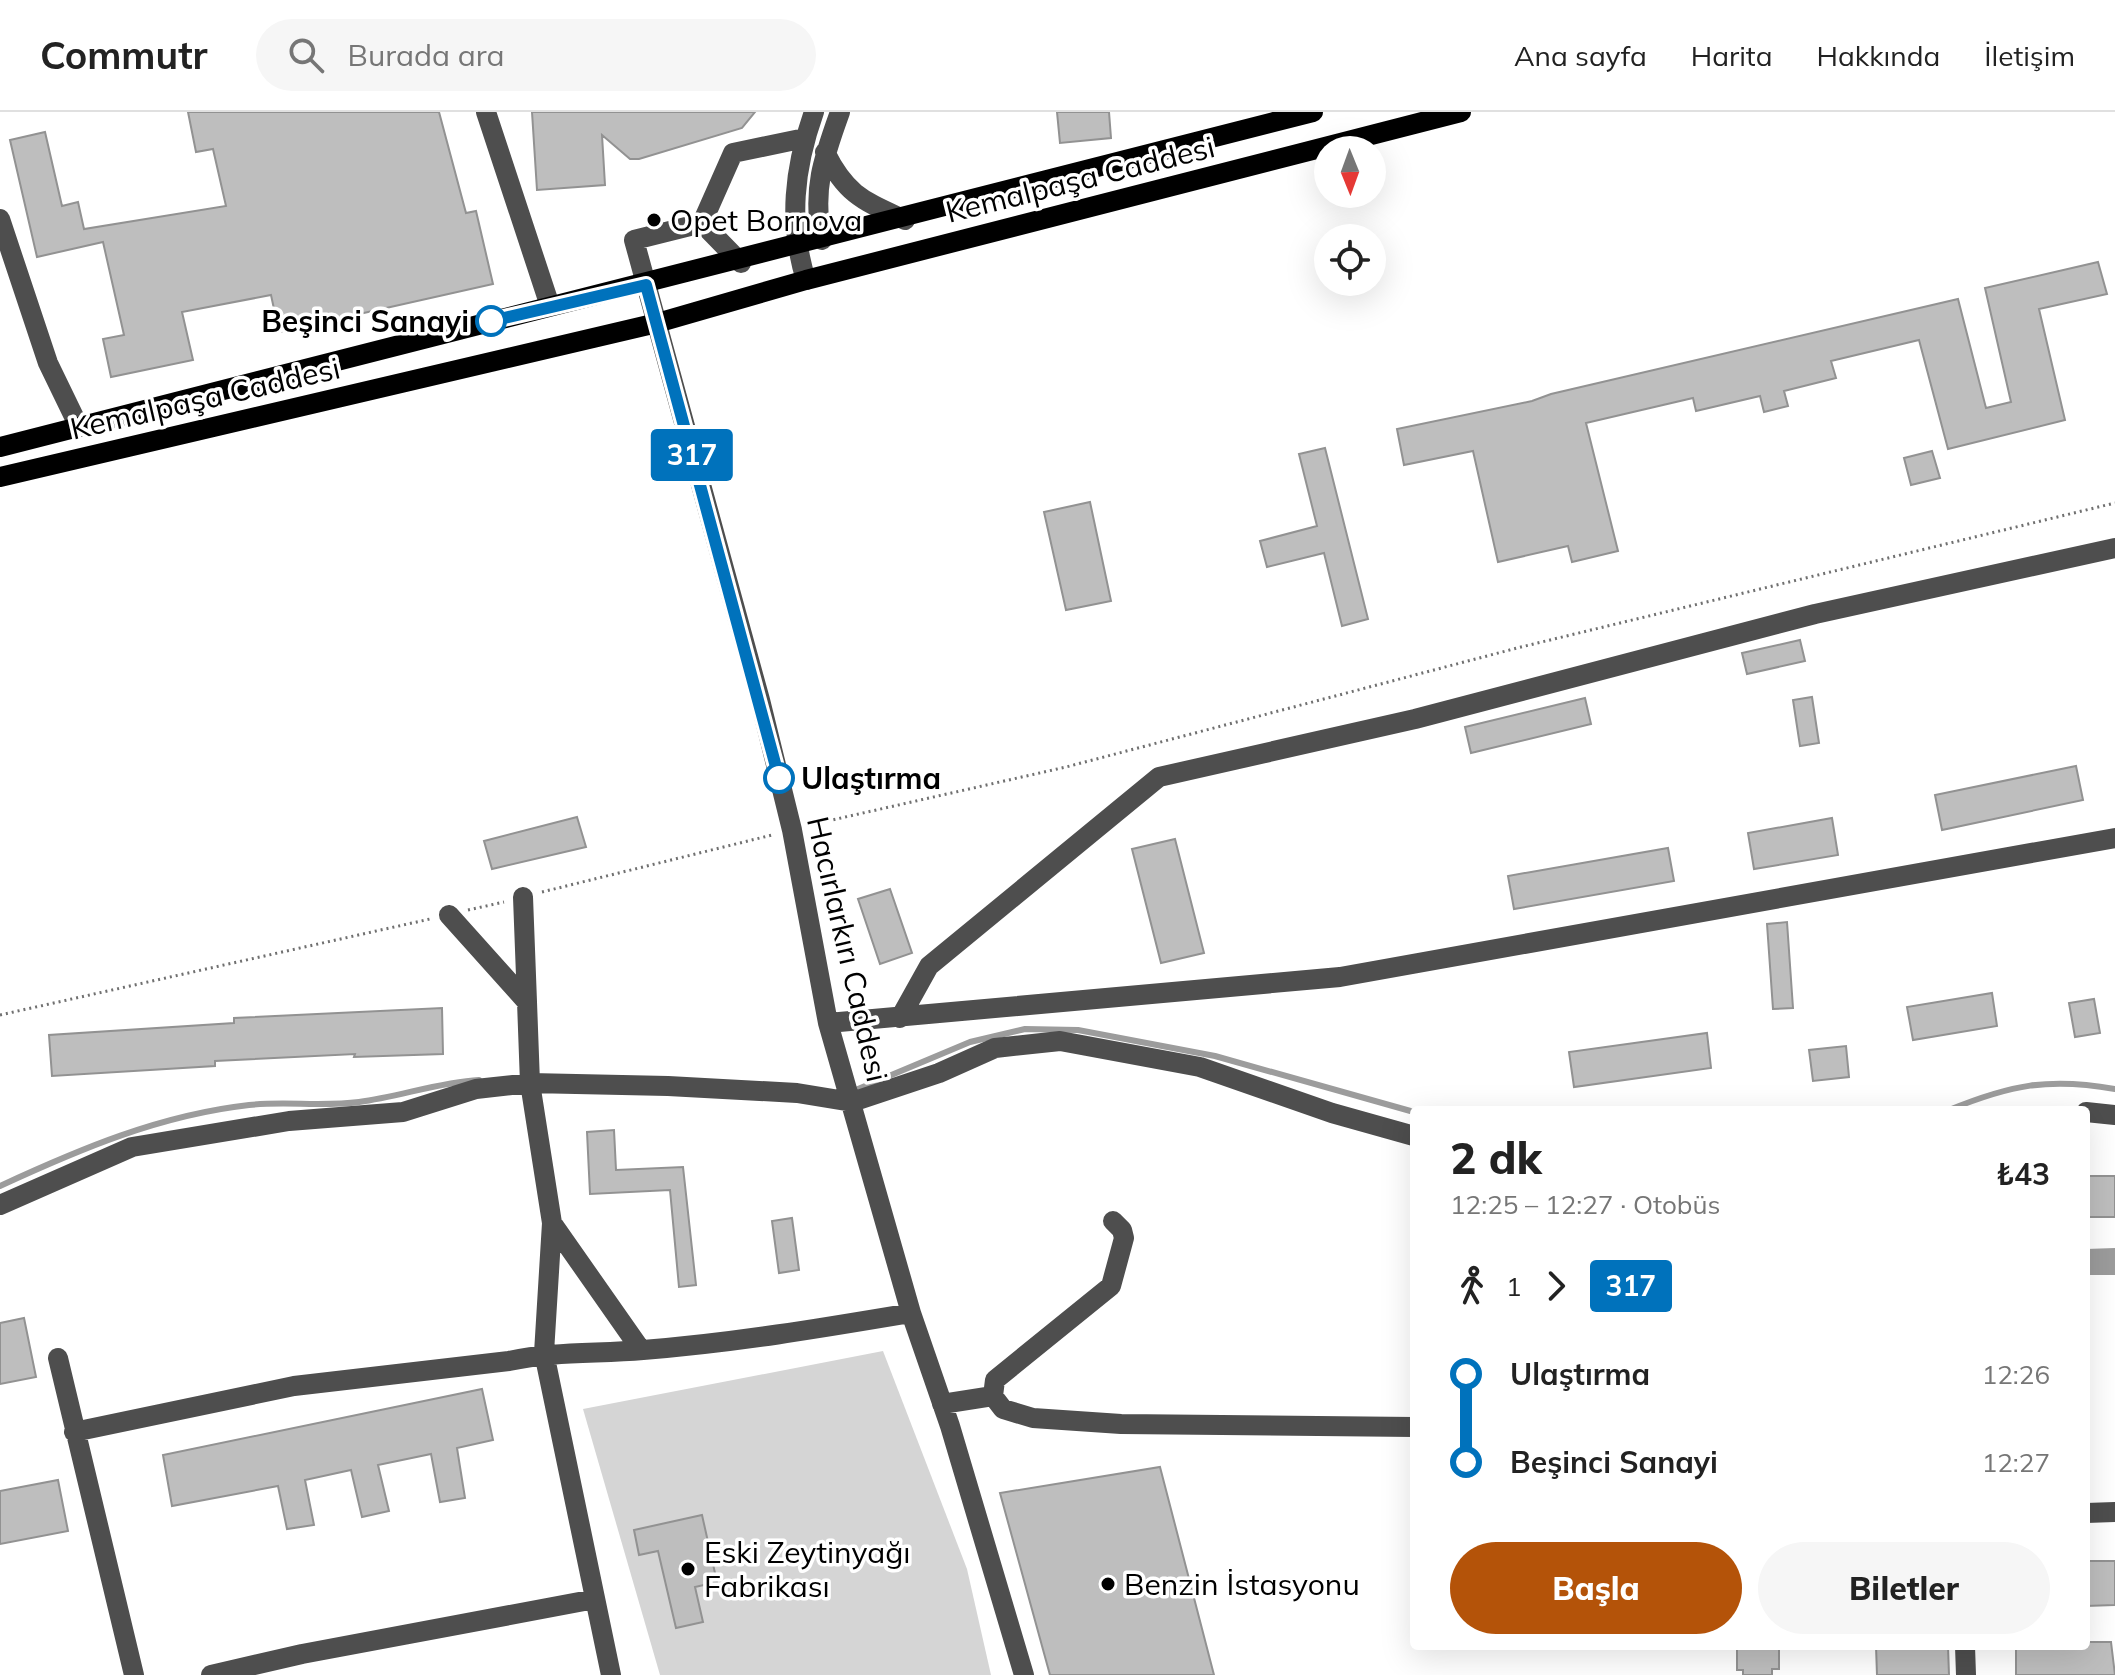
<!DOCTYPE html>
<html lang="tr">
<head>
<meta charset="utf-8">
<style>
  body { margin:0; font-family:Mulish,sans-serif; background:#f6f6f6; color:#222; height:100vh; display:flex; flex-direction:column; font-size:30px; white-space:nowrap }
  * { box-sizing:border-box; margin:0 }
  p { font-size:26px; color:#767676 }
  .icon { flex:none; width:44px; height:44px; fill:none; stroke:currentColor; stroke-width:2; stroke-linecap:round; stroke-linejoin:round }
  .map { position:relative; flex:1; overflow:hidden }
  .details { position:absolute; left:1410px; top:994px; width:680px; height:544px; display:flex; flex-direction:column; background:#fff; border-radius:8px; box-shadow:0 8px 32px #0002 }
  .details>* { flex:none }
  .badge { padding:0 16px; border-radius:6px; font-size:28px; line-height:52px }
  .needle { width:52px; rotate:179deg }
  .fabs { position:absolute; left:1314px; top:24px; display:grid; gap:16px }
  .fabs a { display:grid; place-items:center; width:72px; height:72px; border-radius:50%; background:#fff; box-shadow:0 8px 32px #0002; font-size:40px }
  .map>.badge { position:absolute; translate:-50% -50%; box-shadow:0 0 0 4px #fff }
  .legs { display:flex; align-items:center; gap:12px; height:88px; padding:0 40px; font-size:26px }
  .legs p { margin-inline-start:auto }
  .summary { display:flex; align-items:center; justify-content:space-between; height:136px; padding:0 40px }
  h1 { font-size:44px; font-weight:800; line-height:60px }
  .cta { display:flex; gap:16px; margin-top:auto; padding:16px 40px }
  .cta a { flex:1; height:92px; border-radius:48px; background:#b45309; color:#fff; font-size:32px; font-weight:800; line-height:92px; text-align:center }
  .cta a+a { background:#f6f6f6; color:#222 }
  ul { padding:0 40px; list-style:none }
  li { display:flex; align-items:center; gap:28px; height:88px; font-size:30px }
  li i { display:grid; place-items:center; width:12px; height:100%; margin:0 10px; background:currentColor }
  li i::after { content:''; width:20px; height:20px; margin:-10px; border:6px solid; border-radius:50%; background:#fff }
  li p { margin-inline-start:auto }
  li:first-child i { background:linear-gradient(#0000 50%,currentColor 0) }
  li:last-child i { background:linear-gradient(currentColor 50%,#0000 0) }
  header { display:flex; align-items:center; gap:48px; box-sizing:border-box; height:112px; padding:0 40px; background:#fff; border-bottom:2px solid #e0e0e0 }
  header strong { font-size:38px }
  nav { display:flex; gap:44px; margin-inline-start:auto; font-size:28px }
  .search { width:560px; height:72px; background:#f6f6f6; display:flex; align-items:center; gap:20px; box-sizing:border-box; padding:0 28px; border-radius:44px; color:#767676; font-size:30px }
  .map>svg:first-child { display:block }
  .green { fill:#d5d5d5 }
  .water { fill:#9c9c9c }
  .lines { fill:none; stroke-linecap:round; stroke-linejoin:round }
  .stream { stroke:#9c9c9c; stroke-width:6 }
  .building { fill:#bebebe; stroke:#929292; stroke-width:2 }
  .path { stroke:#707070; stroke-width:3; stroke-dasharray:2 4; stroke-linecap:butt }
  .minor { stroke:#4e4e4e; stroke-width:20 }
  .major { stroke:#000; stroke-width:20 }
  .line-1-casing { stroke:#fff; stroke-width:18 }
  .line-1 { stroke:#0072bc; stroke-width:12 }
  .poi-dot { fill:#000; stroke:#fff; stroke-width:3 }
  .stop-1-dot { fill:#fff; stroke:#0072bc; stroke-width:4 }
  .labels { text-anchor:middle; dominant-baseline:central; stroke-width:7; stroke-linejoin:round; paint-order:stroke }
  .street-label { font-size:30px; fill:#000; stroke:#fff }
  .poi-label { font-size:30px; fill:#000; stroke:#fff; text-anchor:start }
  .stop-label { font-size:30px; font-weight:bold; fill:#000; stroke:#fff; text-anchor:end }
</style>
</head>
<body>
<header>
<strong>Commutr</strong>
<div class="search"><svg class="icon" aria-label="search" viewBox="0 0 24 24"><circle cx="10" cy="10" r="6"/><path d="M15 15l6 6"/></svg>Burada ara</div>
<nav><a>Ana sayfa</a><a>Harita</a><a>Hakkında</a><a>İletişim</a></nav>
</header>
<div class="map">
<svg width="2115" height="1563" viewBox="0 0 2115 1563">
  <rect width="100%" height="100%" fill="#fff"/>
  <path class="green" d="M 883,1239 L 967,1457 L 991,1563 L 660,1563 L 583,1297 Z"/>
  <path class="water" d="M 2115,1136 L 2115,1163 L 2086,1163 L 2086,1137 Z"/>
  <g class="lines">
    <path class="stream" d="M 858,977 L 970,930 L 1025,917 L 1078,918 L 1215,944 L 1414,1000
      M 1949,998 C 2010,973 2049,965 2115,977
      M 0,1074 C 80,1037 160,1003 249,993 C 285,989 322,995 359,990 C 399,985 439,970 479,968"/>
  </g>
  <path class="building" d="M 188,0 L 439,0 L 466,101 L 476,99 L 493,172 L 279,220 L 271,183 L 182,200 L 193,248 L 111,265 L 103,227 L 124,223 L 103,130 L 37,145 L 10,28 L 45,20 L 62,94 L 78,90 L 84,117 L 226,94 L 213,37 L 196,40 Z
    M 532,0 L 755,0 L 742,16 L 639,47 L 630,47 L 602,23 L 605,73 L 537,78 Z
    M 1057,0 L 1109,0 L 1111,26 L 1060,31 Z
    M 2098,150 L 2107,182 L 2039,197 L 2065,308 L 1948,337 L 1919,228 L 1831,249 L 1836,266 L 1784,279 L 1788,294 L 1764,300 L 1760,284 L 1696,299 L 1693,286 L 1586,311 L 1618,439 L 1572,450 L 1568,434 L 1498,450 L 1473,339 L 1404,353 L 1397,317 L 1532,289 L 1551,282 L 1958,187 L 1986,296 L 2011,290 L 1985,176 Z
    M 1325,336 L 1368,507 L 1342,514 L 1324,441 L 1267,455 L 1260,429 L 1317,414 L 1299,342 Z
    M 1932,339 L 1940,366 L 1911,373 L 1904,346 Z
    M 1090,390 L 1111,489 L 1066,498 L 1044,400 Z
    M 1800,528 L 1805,549 L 1747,562 L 1742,541 Z
    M 1812,585 L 1819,631 L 1800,634 L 1793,588 Z
    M 1585,586 L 1591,612 L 1471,641 L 1465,615 Z
    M 2076,654 L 2083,688 L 1942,718 L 1935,683 Z
    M 577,705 L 586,735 L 492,757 L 484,729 Z
    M 1832,706 L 1838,743 L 1754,757 L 1748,721 Z
    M 1175,727 L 1204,841 L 1161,851 L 1132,737 Z
    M 1668,736 L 1674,769 L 1514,797 L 1508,764 Z
    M 890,777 L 912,841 L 880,852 L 858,787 Z
    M 1787,810 L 1793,896 L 1773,897 L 1767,812 Z
    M 1992,881 L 1997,914 L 1913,928 L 1907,895 Z
    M 2094,887 L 2100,921 L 2075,925 L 2069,891 Z
    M 442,896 L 443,942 L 354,945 L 355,942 L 215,949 L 215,954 L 52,964 L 49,923 L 234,911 L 234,906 Z
    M 1707,921 L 1711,956 L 1574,975 L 1569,940 Z
    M 1846,934 L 1849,965 L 1813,969 L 1809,938 Z
    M 614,1018 L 616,1058 L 683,1055 L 696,1173 L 679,1175 L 670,1078 L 590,1082 L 587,1020 Z
    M 2086,1064 L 2115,1064 L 2115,1105 L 2086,1105 Z
    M 792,1106 L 799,1158 L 779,1161 L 772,1109 Z
    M 24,1206 L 36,1265 L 0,1272 L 0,1211 Z
    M 482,1277 L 493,1328 L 457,1336 L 465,1386 L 440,1390 L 431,1342 L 378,1353 L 389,1399 L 362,1405 L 351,1358 L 305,1368 L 314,1413 L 287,1417 L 278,1374 L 172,1394 L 163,1343 Z
    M 1160,1355 L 1214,1563 L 1050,1563 L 1000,1381 Z
    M 58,1368 L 68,1419 L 0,1432 L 0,1379 Z
    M 702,1403 L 717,1470 L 695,1475 L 703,1510 L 676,1516 L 658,1439 L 639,1443 L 634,1418 Z
    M 2086,1449 L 2115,1449 L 2115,1493 L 2086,1494 Z
    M 2086,1530 L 2111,1530 L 2115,1563 L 2016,1563 L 2016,1534 L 2086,1534 Z
    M 1737,1534 L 1779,1534 L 1779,1557 L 1772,1557 L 1772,1563 L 1743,1563 L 1743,1558 L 1737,1558 Z
    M 1876,1534 L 1948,1534 L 1949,1563 L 1877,1563 Z"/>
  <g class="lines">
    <path class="path" d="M 810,713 L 1066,655 L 1521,535 L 2115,391
      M 542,780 L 772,723
      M 468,798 L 504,790
      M 0,903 L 430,807"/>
    <path class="minor" d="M 486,0 L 550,194
      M 825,40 C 846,83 864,89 905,108
      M 0,107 L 48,251 L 79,315
      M 702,111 L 634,128 L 760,588 L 792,718 L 828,911 L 911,1201 L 950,1314 L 1024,1563
      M 702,111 L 733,41 L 805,26
      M 702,111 L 741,151
      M 822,128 C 812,78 823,47 840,0
      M 806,168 C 788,111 794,56 814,0
      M 449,803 L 527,890 L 523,785
      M 527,890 L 530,971 L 552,1111 L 544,1241 L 611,1563
      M 900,906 L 929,854 L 1159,665 L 1415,607 L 1815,502 L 2115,436
      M 828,911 L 1340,865 L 2115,726
      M 2086,1000 L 2115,1003
      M 0,1093 L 132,1035 L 289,1009 L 403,1000 L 476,977 L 530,971 L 668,974 L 797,981 L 852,990 L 939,961 L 995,936 L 1060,929 L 1200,955 L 1332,1001 L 1414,1024
      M 1113,1109 L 1122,1118 L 1124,1126 L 1111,1174 L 995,1268 L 993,1284 L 1003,1297 L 1033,1306 L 1121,1312 L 1414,1315
      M 552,1111 L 641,1238
      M 58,1246 L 134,1563
      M 942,1292 L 993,1284
      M 74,1320 L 294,1274 L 509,1249 C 554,1239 597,1242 643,1238 C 733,1231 822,1216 911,1201
      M 2086,1401 L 2115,1400
      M 1965,1534 L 1966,1563
      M 211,1563 L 302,1542 L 595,1487"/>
    <path class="major" d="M 0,335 C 438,226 876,115 1313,0
      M 0,365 L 657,211 L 806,168 L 1461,0"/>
  </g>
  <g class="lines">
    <g class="line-1-casing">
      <path id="line-1" d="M 491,209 L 646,173 L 779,666"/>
    </g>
    <use href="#line-1" class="line-1"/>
  </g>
  <g class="poi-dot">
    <circle cx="654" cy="108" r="8"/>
    <circle cx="688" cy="1457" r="8"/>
    <circle cx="1108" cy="1472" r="8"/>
  </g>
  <g class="stop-1-dot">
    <circle cx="491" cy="209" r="14"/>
    <circle cx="779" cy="666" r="14"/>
  </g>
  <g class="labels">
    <g class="street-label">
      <text transform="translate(1080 67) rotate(-14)">Kemalpaşa Caddesi</text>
      <text transform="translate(205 286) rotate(-13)">Kemalpaşa Caddesi</text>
      <text transform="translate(848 837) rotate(77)">Hacırlarkırı Caddesi</text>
    </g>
    <g class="poi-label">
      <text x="670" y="108">Opet Bornova</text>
      <text x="704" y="1440">Eski Zeytinyağı<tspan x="704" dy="34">Fabrikası</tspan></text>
      <text x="1124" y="1472">Benzin İstasyonu</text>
    </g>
    <g class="stop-label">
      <text x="469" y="209">Beşinci Sanayi</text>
      <text x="801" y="666" text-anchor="start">Ulaştırma</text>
    </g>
  </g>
</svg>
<div class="fabs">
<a><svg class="needle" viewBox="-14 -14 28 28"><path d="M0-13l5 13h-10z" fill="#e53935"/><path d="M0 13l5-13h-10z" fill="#767676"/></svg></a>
<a><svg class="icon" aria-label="locate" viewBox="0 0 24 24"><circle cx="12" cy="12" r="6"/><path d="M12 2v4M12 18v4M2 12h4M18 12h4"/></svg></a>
</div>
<b class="badge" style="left:692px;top:343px;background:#0072bc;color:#fff">317</b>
<section class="details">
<div class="summary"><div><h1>2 dk</h1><p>12:25 – 12:27 · Otobüs</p></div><b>₺43</b></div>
<div class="legs"><svg class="icon" aria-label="walk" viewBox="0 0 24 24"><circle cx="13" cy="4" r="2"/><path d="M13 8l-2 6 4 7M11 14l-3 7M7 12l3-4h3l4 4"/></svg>1<svg class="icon" aria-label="forward" viewBox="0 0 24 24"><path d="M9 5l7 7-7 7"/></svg><b class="badge" style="background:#0072bc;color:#fff">317</b></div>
<ul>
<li><i style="color:#0072bc"></i><b>Ulaştırma</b><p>12:26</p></li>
<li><i style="color:#0072bc"></i><b>Beşinci Sanayi</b><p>12:27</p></li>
</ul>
<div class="cta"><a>Başla</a><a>Biletler</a></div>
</section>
</div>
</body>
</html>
